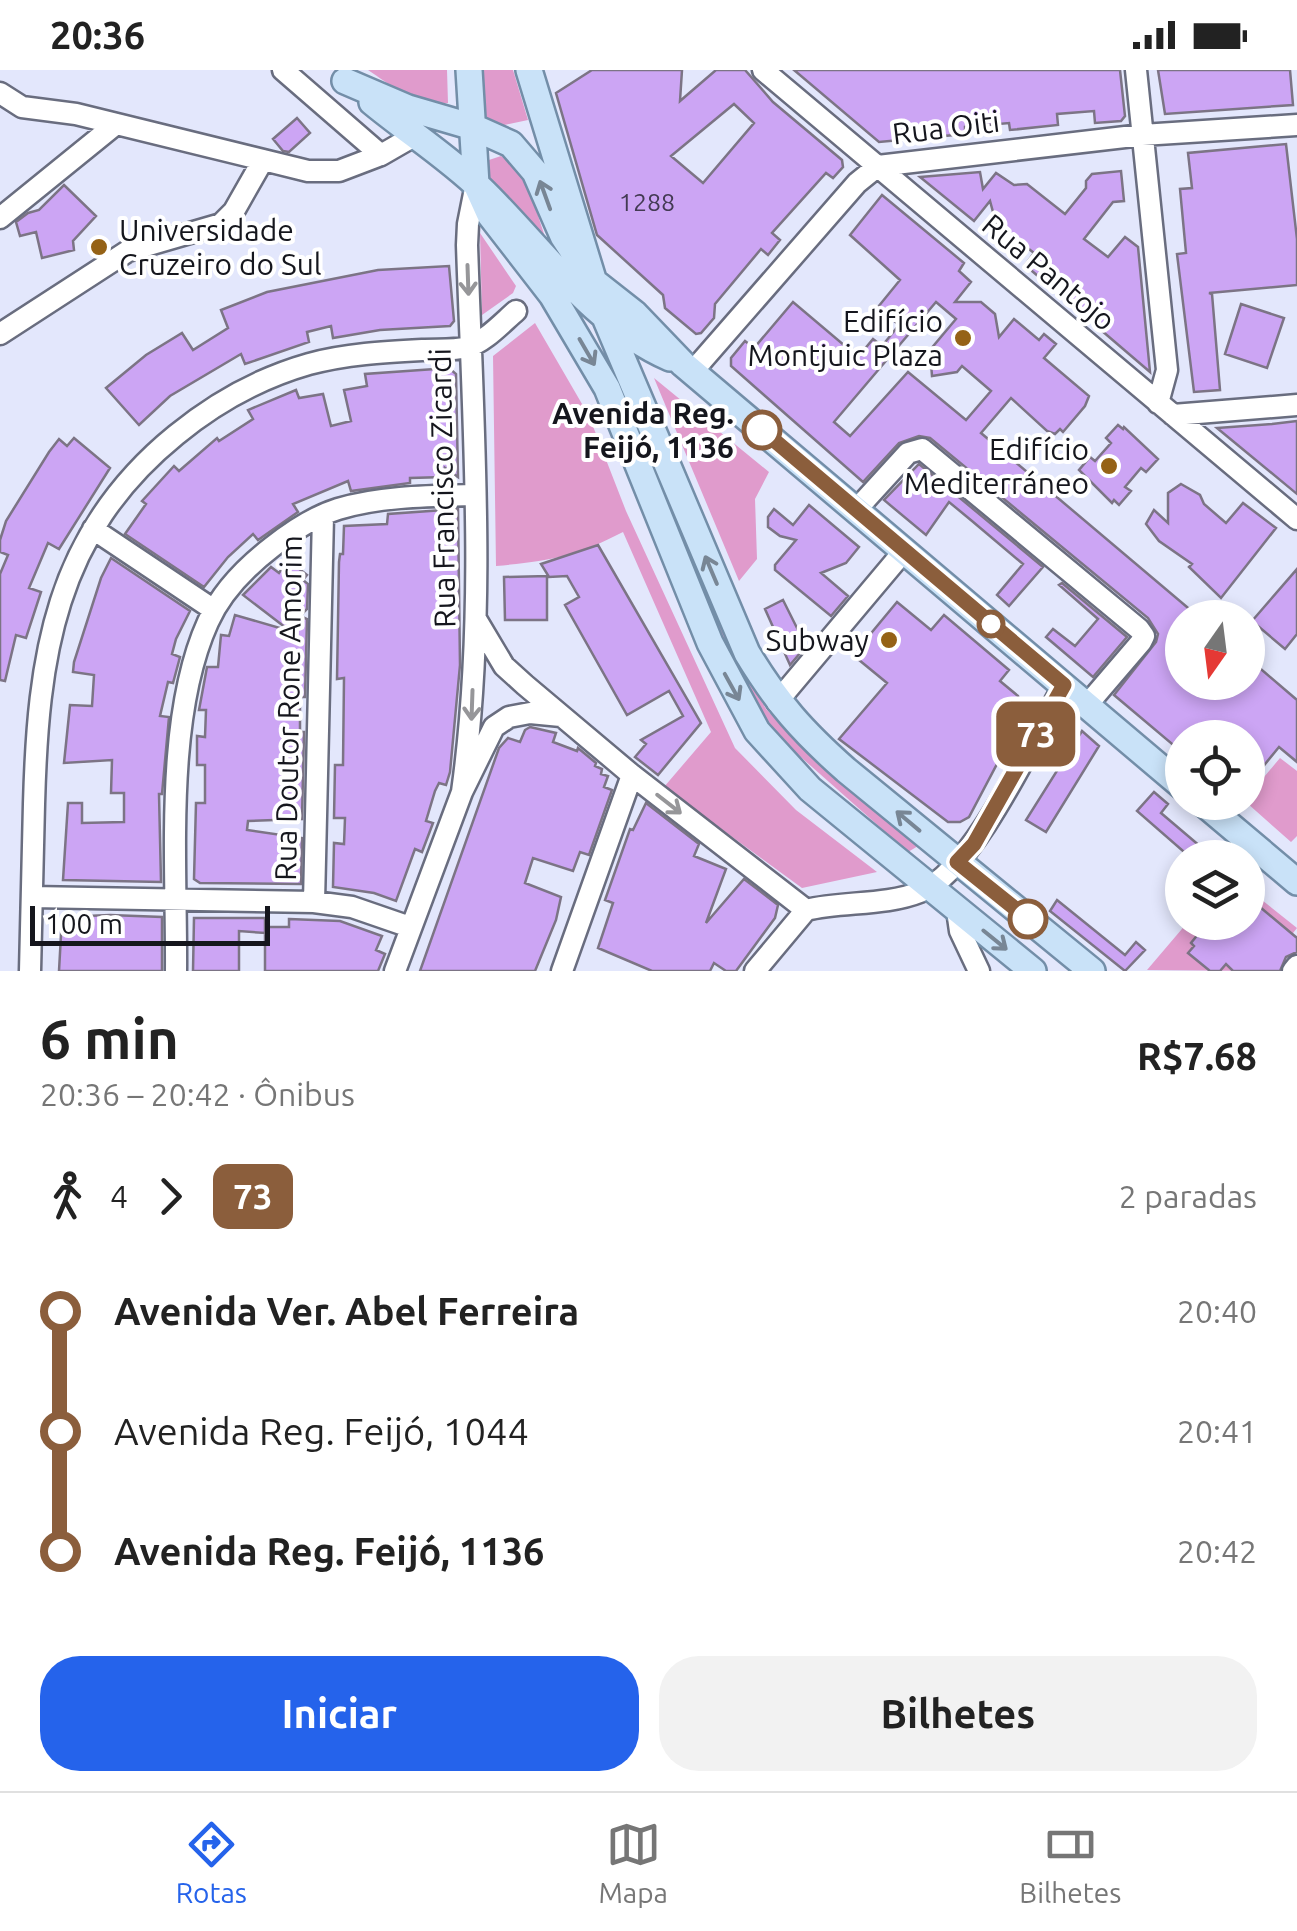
<!DOCTYPE html>
<html lang="pt">
<head>
<meta charset="utf-8">
<style>
  body { margin:0; font-family:Ubuntu,sans-serif; background:#f2f2f2; color:#222; height:100vh; display:flex; flex-direction:column; font-size:38px; white-space:nowrap }
  * { box-sizing:border-box; margin:0 }
  p { font-size:32px; color:#767676 }
  .icon { flex:none; width:55px; height:55px; fill:none; stroke:currentColor; stroke-width:2; stroke-linecap:round; stroke-linejoin:round }
  .map { position:relative; height:901px; overflow:hidden }
  .sheet { display:flex; flex-direction:column; background:#fff; flex:1 }
  .sheet>* { flex:none }
  .badge { padding:0 20px; border-radius:15px; font-size:35px; line-height:65px }
  .needle { width:65px; rotate:194deg }
  .tools { position:absolute; left:1165px; top:530px; display:grid; gap:20px }
  .tools a { display:grid; place-items:center; width:100px; height:100px; border-radius:50%; background:#fff; box-shadow:0 5px 15px #0003; font-size:50px }
  .scale { position:absolute; left:30px; bottom:25px; width:240px; box-sizing:border-box; padding-left:10px; border:5px solid #15161d; border-top:0; font-size:28px; line-height:35px; white-space:nowrap; color:#15161d; -webkit-text-stroke:8px #fff; paint-order:stroke }
  .map>.badge { position:absolute; translate:-50% -50%; box-shadow:0 0 0 5px #fff }
  .legs { display:flex; align-items:center; gap:15px; height:110px; padding:0 40px; font-size:32px }
  .legs p { margin-inline-start:auto }
  .headline { display:flex; align-items:center; justify-content:space-between; height:170px; padding:0 40px }
  h1 { font-size:55px; font-weight:700; line-height:75px }
  .primary-button { display:flex; gap:20px; margin-top:auto; padding:20px 40px }
  .primary-button a { flex:1; height:115px; border-radius:40px; background:#2563eb; color:#fff; font-size:40px; font-weight:700; line-height:115px; text-align:center }
  .primary-button a+a { background:#f2f2f2; color:#222 }
  ul { padding:0 40px; list-style:none }
  li { display:flex; align-items:center; gap:35px; height:120px; font-size:38px }
  li i { display:grid; place-items:center; width:15px; height:100%; margin:0 12px; background:currentColor }
  li i::after { content:''; width:25px; height:25px; margin:-12px; border:8px solid; border-radius:50%; background:#fff }
  li p { margin-inline-start:auto }
  li:first-child i { background:linear-gradient(#0000 50%,currentColor 0) }
  li:last-child i { background:linear-gradient(currentColor 50%,#0000 0) }
  .status { display:flex; justify-content:space-between; align-items:center; height:70px; padding:0 50px; background:#fff; direction:ltr }
  .status svg { height:28px; fill:currentColor }
  .dock { display:flex; justify-content:space-around; align-items:center; height:140px; border-top:2px solid #e0e0e0; background:#fff; font-size:28px; color:#767676 }
  .dock a { display:grid; justify-items:center; gap:5px }
  .dock .active { color:#2563eb }
  .map>svg:first-child { display:block }
  .green { fill:#e09bcc }
  .building { fill:#cca5f4; stroke:#7c7485; stroke-width:2.5; fill-rule:evenodd }
  .lines { fill:none; stroke-linecap:round; stroke-linejoin:round }
  .minor-casing { stroke:#696d7f; stroke-width:25 }
  .major-casing { stroke:#738ea8; stroke-width:30 }
  .minor { stroke:#fff; stroke-width:20 }
  .major { stroke:#c9e2f8; stroke-width:25 }
  .oneway { stroke:#788695 }
  .oneway2 { stroke:#969699 }
  .line-1-casing { stroke:#fff; stroke-width:22 }
  .line-1 { stroke:#8b5e3c; stroke-width:15 }
  .poi-dot { fill:#956216; stroke:#fff; stroke-width:4 }
  .stop-1-dot { fill:#fff; stroke:#8b5e3c; stroke-width:5 }
  .labels { text-anchor:middle; dominant-baseline:central; stroke-width:8; stroke-linejoin:round; paint-order:stroke }
  .number-label { font-size:25px; fill:#433a53 }
  .street-label { font-size:30px; fill:#15161d; stroke:#fff }
  .poi-label { font-size:30px; fill:#15161d; stroke:#fff; text-anchor:end }
  .stop-label { font-size:30px; font-weight:bold; fill:#15161d; stroke:#fff; text-anchor:end }
</style>
</head>
<body>
<div class="status"><b>20:36</b><svg viewBox="0 0 49 12"><path d="M0 12V9h3v3zM5 12V6h3v6zM10 12V3h3v9zM15 12V0h3v12zM26 1h20v11H26zM47 4h2v5h-2z"/></svg></div>
<div class="map">
<svg width="1297" height="901" viewBox="0 0 1297 901">
  <rect width="100%" height="100%" fill="#e3e7fc"/>
  <path class="green" d="M 368,0 L 447,0 L 448,33 C 418,38 392,16 368,0 Z
    M 477,0 L 513,0 L 528,50 L 486,59 Z
    M 501,86 L 516,95 L 526,109 L 545,167 L 569,191 L 580,210 L 489,115 L 484,100 L 489,90 Z
    M 480,163 L 516,216 L 513,223 L 482,245 Z
    M 535,253 L 589,346 L 626,441 L 735,678 L 796,740 L 877,802 L 802,818 L 664,717 L 711,662 L 623,462 C 575,487 549,491 496,496 L 493,286 Z
    M 654,308 L 769,402 L 755,429 L 757,489 L 739,511 Z
    M 635,340 L 734,582 L 766,639 L 812,687 L 918,776 L 908,782 L 794,681 L 758,642 L 726,587 L 629,343 Z
    M 1280,688 L 1297,701 L 1297,766 L 1291,772 L 1247,733 L 1248,726 Z
    M 1248,819 L 1297,858 L 1263,901 L 1147,900 L 1187,853 L 1248,852 Z"/>
  <path class="building" d="M 592,0 L 682,0 L 680,31 L 716,0 L 745,0 L 773,32 L 842,90 L 843,97 L 833,108 L 826,103 L 772,163 L 780,170 L 768,185 L 761,179 L 715,234 L 714,248 L 701,263 L 696,264 L 665,238 L 663,225 L 597,165 L 556,23 ZM 734,34 L 754,53 L 703,113 L 671,86 Z
    M 794,0 L 1120,0 L 1125,46 L 1121,51 L 1095,53 L 1094,41 L 1057,44 L 1058,55 L 1010,60 L 1009,53 L 965,57 L 965,64 L 879,72 Z
    M 1158,0 L 1290,0 L 1293,35 L 1165,44 Z
    M 297,48 L 310,63 L 289,82 L 283,81 L 273,69 Z
    M 1286,74 L 1297,169 L 1297,215 L 1209,223 L 1212,224 L 1220,320 L 1194,322 L 1177,184 L 1186,183 L 1180,119 L 1192,118 L 1188,83 Z
    M 1121,101 L 1124,131 L 1113,132 L 1084,169 L 1108,187 L 1125,167 L 1138,177 L 1150,302 L 1025,195 L 1034,183 L 996,153 L 990,131 L 974,151 L 920,107 L 980,102 L 983,119 L 996,103 L 1014,115 L 1027,114 L 1065,144 L 1086,118 L 1086,111 L 1092,104 Z
    M 64,115 L 96,146 L 73,171 L 74,180 L 42,188 L 36,162 L 20,166 L 16,152 L 28,143 L 39,140 Z
    M 882,125 L 964,193 L 959,201 L 971,212 L 955,232 L 981,232 L 995,244 L 999,267 L 1014,249 L 1039,270 L 1044,264 L 1056,274 L 1044,288 L 1089,326 L 1085,336 L 1063,362 L 1060,359 L 1055,364 L 1047,361 L 1011,328 L 981,363 L 1200,548 L 1182,548 L 1182,612 L 1248,612 L 1248,588 L 1297,630 L 1297,692 L 1279,677 L 1248,715 L 1248,668 L 1182,668 L 1178,679 L 1114,625 L 1156,572 L 1158,564 L 1148,548 L 930,368 L 919,366 L 899,373 L 863,412 L 731,296 L 731,288 L 745,271 L 754,278 L 793,232 L 858,287 L 873,269 L 882,276 L 899,255 L 878,237 L 900,210 L 850,165 ZM 936,232 L 956,249 L 930,280 L 932,306 L 957,302 L 962,296 L 991,321 L 966,350 L 908,302 L 850,366 L 834,352 Z
    M 449,196 L 454,251 L 450,256 L 380,260 L 333,268 L 331,256 L 307,262 L 309,272 L 245,294 L 241,284 L 170,326 L 139,355 L 106,318 L 146,285 L 182,263 L 193,280 L 228,258 L 221,240 L 267,222 L 378,200 Z
    M 1241,234 L 1284,248 L 1267,298 L 1225,284 Z
    M 449,298 L 456,304 L 458,407 L 445,398 L 445,407 L 410,408 L 410,413 L 351,421 L 348,411 L 293,434 L 298,442 L 258,470 L 253,464 L 228,487 L 204,517 L 125,464 L 146,434 L 142,431 L 174,396 L 179,401 L 217,368 L 219,371 L 253,349 L 248,340 L 296,320 L 299,328 L 323,324 L 331,356 L 351,351 L 344,320 L 367,316 L 365,304 Z
    M 1297,351 L 1297,424 L 1217,358 L 1272,354 Z
    M 1118,355 L 1123,359 L 1124,357 L 1158,389 L 1146,402 L 1141,398 L 1125,417 L 1131,421 L 1119,435 L 1114,430 L 1112,433 L 1079,400 L 1090,387 L 1095,391 L 1111,373 L 1106,368 Z
    M 74,368 L 110,398 L 59,479 L 48,473 L 29,518 L 41,522 L 26,568 L 16,565 L 5,611 L 0,610 L 0,504 L 8,485 L 0,482 L 0,470 L 6,451 L 49,382 L 59,369 L 67,376 Z
    M 919,394 L 1043,497 L 1009,536 L 997,525 L 1023,494 L 972,451 L 949,432 L 926,465 L 884,430 Z
    M 1181,414 L 1200,425 L 1204,434 L 1226,453 L 1243,433 L 1276,458 L 1221,528 L 1189,497 L 1192,494 L 1159,471 L 1146,454 L 1154,440 L 1168,453 L 1168,423 Z
    M 809,435 L 859,477 L 846,493 L 821,503 L 848,526 L 831,546 L 775,500 L 775,495 L 796,470 L 780,466 L 768,457 L 768,447 L 774,439 L 793,455 Z
    M 458,439 L 460,595 L 450,702 L 446,715 L 439,713 L 435,721 L 426,751 L 433,753 L 422,782 L 415,779 L 396,831 L 374,823 L 333,817 L 334,773 L 344,774 L 345,748 L 334,748 L 335,695 L 343,695 L 344,608 L 337,609 L 339,492 L 340,484 L 343,484 L 344,456 L 387,454 L 388,444 Z
    M 598,475 L 701,653 L 658,705 L 635,687 L 646,674 L 641,670 L 683,646 L 669,621 L 627,645 L 565,535 L 579,527 L 567,506 L 549,507 L 541,494 Z
    M 111,488 L 190,541 L 176,569 L 172,584 L 180,587 L 173,613 L 168,612 L 160,646 L 169,647 L 162,724 L 159,724 L 161,812 L 63,810 L 68,733 L 82,733 L 82,753 L 124,752 L 124,723 L 111,723 L 112,690 L 64,693 L 70,635 L 92,636 L 94,605 L 73,602 L 74,592 L 101,508 Z
    M 288,490 L 307,505 L 303,510 L 308,514 L 307,539 L 300,546 L 307,549 L 305,627 L 300,627 L 300,662 L 304,662 L 302,749 L 248,751 L 247,760 L 302,768 L 301,814 L 200,813 L 194,809 L 196,733 L 205,733 L 205,695 L 197,695 L 197,666 L 205,667 L 206,640 L 199,640 L 207,597 L 218,597 L 221,565 L 229,566 L 235,545 L 290,561 L 243,525 L 271,497 L 279,503 Z
    M 1297,499 L 1297,564 L 1285,579 L 1252,551 Z
    M 547,506 L 547,550 L 505,550 L 504,507 Z
    M 1062,513 L 1127,567 L 1093,607 L 1046,567 L 1053,559 L 1075,576 L 1098,549 L 1059,515 Z
    M 783,530 L 806,576 L 790,595 L 765,539 Z
    M 897,532 L 931,560 L 944,545 L 1009,600 L 1000,611 L 1018,626 L 1019,631 L 1009,651 L 1016,658 L 969,747 L 960,752 L 948,752 L 839,669 L 887,613 L 853,585 Z
    M 530,657 L 556,663 L 553,672 L 577,681 L 578,678 L 596,693 L 595,696 L 602,699 L 601,704 L 608,706 L 604,717 L 612,720 L 589,785 L 580,782 L 573,801 L 533,788 L 525,813 L 561,827 L 556,850 L 535,901 L 420,901 L 499,678 L 508,668 L 520,672 L 525,660 Z
    M 1082,661 L 1099,676 L 1046,762 L 1026,750 Z
    M 1154,722 L 1168,734 L 1161,743 L 1214,788 L 1191,788 L 1137,741 Z
    M 646,733 L 699,774 L 694,786 L 726,799 L 706,853 L 744,809 L 778,835 L 775,848 L 736,901 L 726,901 L 714,893 L 710,901 L 652,901 L 598,878 L 613,833 L 605,830 L 630,759 L 633,760 Z
    M 1248,827 L 1297,868 L 1297,882 L 1286,887 L 1280,901 L 1233,901 L 1226,894 L 1220,901 L 1210,901 L 1188,883 L 1194,876 L 1191,873 L 1199,863 L 1204,867 L 1216,852 L 1248,852 Z
    M 1057,830 L 1125,885 L 1136,872 L 1145,880 L 1125,901 L 1050,841 Z
    M 110,845 L 162,847 L 162,901 L 59,901 L 62,847 Z
    M 194,848 L 265,848 L 265,863 L 239,861 L 239,901 L 193,901 Z
    M 289,849 L 340,851 L 382,866 L 376,880 L 385,884 L 378,901 L 265,901 L 265,857 L 289,857 Z"/>
  <g class="lines">
    <g class="minor-casing">
      <path id="minor" d="M 283,0 L 381,85 L 414,66
        M 763,0 L 1297,449
        M 1136,0 L 1167,300 L 1158,333
        M 0,23 L 22,37 L 76,44 L 308,101 L 339,101 L 381,85
        M 0,148 L 116,54
        M 0,264 L 128,181 L 221,154 L 234,141 L 263,90
        M 693,301 L 857,113 L 878,96 L 1142,65 L 1297,55
        M 1173,345 L 1297,335
        M 856,440 L 908,383 L 922,379 L 1139,559 L 1144,566 L 1141,572 L 1087,635
        M 93,459 L 214,540
        M 476,549 L 504,596 L 525,615 L 632,705 L 806,840
        M 777,632 L 904,481
        M 462,722 C 487,542 473,357 467,175 L 468,154 L 476,114
        M 32,827 L 314,832 L 352,837 L 410,857
        M 314,832 L 323,446
        M 957,840 L 960,861 L 979,901
        M 30,901 C 31,845 33,790 34,734 C 38,587 54,464 176,365 C 215,333 260,308 309,294 C 346,284 384,282 422,280 C 436,279 454,281 467,277 C 484,273 503,252 516,241
        M 176,901 C 177,796 164,649 208,552 C 221,523 246,497 272,477 C 292,461 313,447 338,439 C 381,426 429,426 474,425
        M 395,901 L 462,722 L 494,657 L 509,647 L 530,643 L 561,646
        M 562,901 L 632,705
        M 755,901 L 806,840 C 843,831 885,836 920,822 C 974,801 1034,667 1064,615
        M 1293,901 L 1297,896"/>
    </g>
    <g class="major-casing">
      <path id="major" d="M 469,0 L 476,114 L 490,145 L 552,225 L 607,318 L 710,573 L 757,661 L 810,719 L 1033,901
        M 529,0 L 604,245 L 747,583 C 778,634 802,661 846,700 L 1092,901
        M 345,11 L 408,38 L 473,57 L 511,74 L 535,102 L 563,166 L 592,210 L 634,243 L 683,294 L 1182,716
        M 372,32 C 407,61 448,87 481,119 C 540,176 592,254 670,288
        M 1202,732 L 1297,812"/>
    </g>
    <use href="#minor" class="minor"/>
    <use href="#major" class="major"/>
  </g>
  <defs><path id="oneway-shaft" d="M-6 0H5M1.5-3L5.5 0L1.5 3" fill="none" stroke-width="1.6" stroke-linecap="round" stroke-linejoin="round" transform="scale(2.5)"/></defs>
  <g class="oneway">
    <use href="#oneway-shaft" transform="translate(545 125) rotate(-110)"/>
    <use href="#oneway-shaft" transform="translate(587 282) rotate(60)"/>
    <use href="#oneway-shaft" transform="translate(711 500) rotate(-113)"/>
    <use href="#oneway-shaft" transform="translate(732 617) rotate(61)"/>
    <use href="#oneway-shaft" transform="translate(908 751) rotate(-140)"/>
    <use href="#oneway-shaft" transform="translate(995 870) rotate(39)"/>
  </g>
  <g class="oneway2">
    <use href="#oneway-shaft" transform="translate(468 210) rotate(88)"/>
    <use href="#oneway-shaft" transform="translate(472 635) rotate(92)"/>
    <use href="#oneway-shaft" transform="translate(669 734) rotate(38)"/>
  </g>
  <g class="lines">
    <g class="line-1-casing">
      <path id="line-1" d="M 762,360 L 1064,615 L 974,774 L 957,792 L 1028,849"/>
    </g>
    <use href="#line-1" class="line-1"/>
  </g>
  <g class="poi-dot">
    <circle cx="99" cy="177" r="10"/>
    <circle cx="963" cy="268" r="10"/>
    <circle cx="1109" cy="396" r="10"/>
    <circle cx="889" cy="570" r="10"/>
  </g>
  <g class="stop-1-dot">
    <circle cx="762" cy="360" r="18"/>
    <circle cx="991" cy="554" r="12"/>
    <circle cx="1028" cy="849" r="18"/>
  </g>
  <g class="labels">
    <g class="number-label">
      <text x="647" y="132">1288</text>
    </g>
    <g class="street-label">
      <text transform="translate(946 57) rotate(-7)">Rua Oiti</text>
      <text transform="translate(1049 202) rotate(40)">Rua Pantojo</text>
      <text transform="translate(442 418) rotate(-91)">Rua Francisco Zicardi</text>
      <text transform="translate(288 638) rotate(-89)">Rua Doutor Rone Amorim</text>
    </g>
    <g class="poi-label">
      <text x="119" y="160" text-anchor="start">Universidade<tspan x="119" dy="34">Cruzeiro do Sul</tspan></text>
      <text x="943" y="251">Edifício<tspan x="943" dy="34">Montjuic Plaza</tspan></text>
      <text x="1089" y="379">Edifício<tspan x="1089" dy="34">Mediterráneo</tspan></text>
      <text x="869" y="570">Subway</text>
    </g>
    <g class="stop-label">
      <text x="734" y="343">Avenida Reg.<tspan x="734" dy="34">Feijó, 1136</tspan></text>
    </g>
  </g>
</svg>
<div class="tools">
<a><svg class="needle" viewBox="-14 -14 28 28"><path d="M0-13l5 13h-10z" fill="#e53935"/><path d="M0 13l5-13h-10z" fill="#767676"/></svg></a>
<a><svg class="icon" aria-label="locate" viewBox="0 0 24 24"><circle cx="12" cy="12" r="6"/><path d="M12 2v4M12 18v4M2 12h4M18 12h4"/></svg></a>
<a><svg class="icon" aria-label="layers" viewBox="0 0 24 24"><path d="M12 4l9 5-9 5-9-5zM3 14l9 5 9-5"/></svg></a>
</div>
<div class="scale">100 m</div>
<b class="badge" style="left:1036px;top:664px;background:#8b5e3c;color:#fff">73</b>
</div>
<section class="sheet">
<div class="headline"><div><h1>6 min</h1><p>20:36 – 20:42 · Ônibus</p></div><b>R$7.68</b></div>
<div class="legs"><svg class="icon" aria-label="walk" viewBox="0 0 24 24"><circle cx="13" cy="4" r="2"/><path d="M13 8l-2 6 4 7M11 14l-3 7M7 12l3-4h3l4 4"/></svg>4<svg class="icon" aria-label="forward" viewBox="0 0 24 24"><path d="M9 5l7 7-7 7"/></svg><b class="badge" style="background:#8b5e3c;color:#fff">73</b><p>2 paradas</p></div>
<ul>
<li><i style="color:#8b5e3c"></i><b>Avenida Ver. Abel Ferreira</b><p>20:40</p></li>
<li><i style="color:#8b5e3c"></i><span>Avenida Reg. Feijó, 1044</span><p>20:41</p></li>
<li><i style="color:#8b5e3c"></i><b>Avenida Reg. Feijó, 1136</b><p>20:42</p></li>
</ul>
<div class="primary-button"><a>Iniciar</a><a>Bilhetes</a></div>
</section>
<nav class="dock">
<a class="active"><svg class="icon" aria-label="directions" viewBox="0 0 24 24"><path d="M12 3l9 9-9 9-9-9zM9 14v-3h6M13 9l2 2-2 2"/></svg>Rotas</a>
<a><svg class="icon" aria-label="map" viewBox="0 0 24 24"><path d="M3 6l6-2 6 2 6-2v14l-6 2-6-2-6 2zM9 4v14M15 6v14"/></svg>Mapa</a>
<a><svg class="icon" aria-label="tickets" viewBox="0 0 24 24"><path d="M3 7h18v10H3zM15 7v10"/></svg>Bilhetes</a>
</nav>
</body>
</html>
